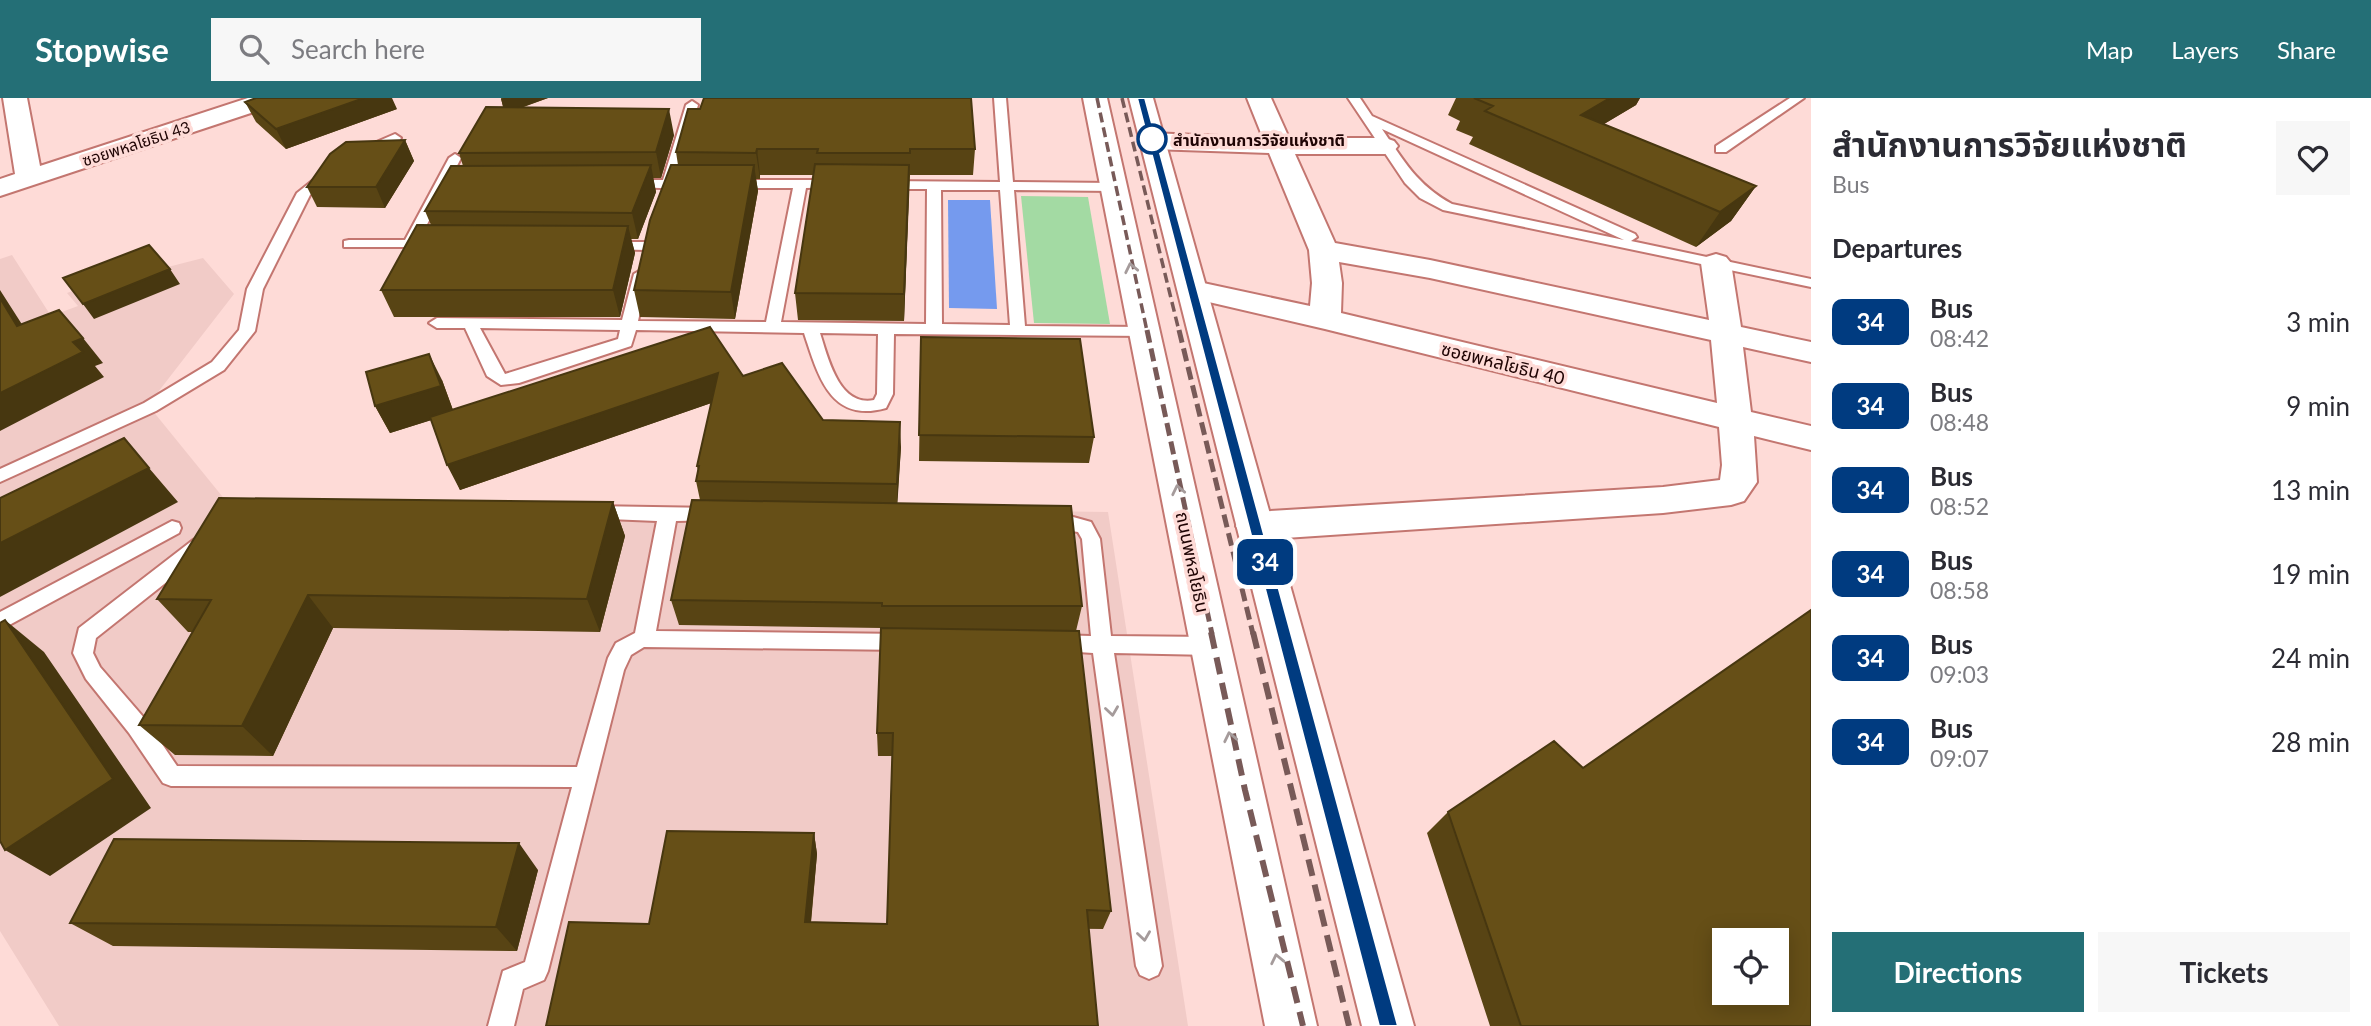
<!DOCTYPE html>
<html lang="en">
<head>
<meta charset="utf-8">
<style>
  body { margin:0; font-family:Lato,"Noto Sans Thai",sans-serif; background:#f7f7f7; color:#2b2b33; height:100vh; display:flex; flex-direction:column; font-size:26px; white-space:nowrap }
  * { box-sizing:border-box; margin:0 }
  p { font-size:23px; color:#7c7c81 }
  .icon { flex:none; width:38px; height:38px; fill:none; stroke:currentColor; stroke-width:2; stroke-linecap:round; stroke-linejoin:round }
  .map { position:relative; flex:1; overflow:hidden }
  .sheet { display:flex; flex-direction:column; background:#fff; width:560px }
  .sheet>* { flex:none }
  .badge { padding:0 14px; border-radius:10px; font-size:24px; line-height:46px }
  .fabs { position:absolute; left:1712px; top:830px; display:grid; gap:14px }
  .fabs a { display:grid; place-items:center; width:77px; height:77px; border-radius:0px; background:#fff; box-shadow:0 4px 18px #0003; font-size:35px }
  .map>.badge { position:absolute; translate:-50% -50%; box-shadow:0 0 0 4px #fff }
  h2 { padding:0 21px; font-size:26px; line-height:63px }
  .round { display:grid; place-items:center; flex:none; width:74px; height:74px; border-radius:0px; background:#f7f7f7 }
  .headline { display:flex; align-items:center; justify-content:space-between; height:119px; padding:0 21px }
  h1 { font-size:33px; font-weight:700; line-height:52px }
  .action { display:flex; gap:14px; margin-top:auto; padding:14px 21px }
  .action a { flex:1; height:80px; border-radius:0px; background:#246f76; color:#fff; font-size:28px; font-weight:700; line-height:80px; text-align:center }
  .action a+a { background:#f7f7f7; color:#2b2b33 }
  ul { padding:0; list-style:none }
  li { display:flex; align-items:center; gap:21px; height:84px; padding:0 21px }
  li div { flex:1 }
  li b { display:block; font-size:26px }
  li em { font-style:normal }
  li .badge { min-width:77px; font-weight:700; text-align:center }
  header { display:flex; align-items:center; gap:42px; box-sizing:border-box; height:98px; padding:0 35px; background:#246f76; color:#fff }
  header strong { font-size:33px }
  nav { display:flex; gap:38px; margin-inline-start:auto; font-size:24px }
  .search { width:490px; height:63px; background:#f7f7f7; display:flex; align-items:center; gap:18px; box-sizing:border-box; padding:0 24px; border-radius:0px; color:#7c7c81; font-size:26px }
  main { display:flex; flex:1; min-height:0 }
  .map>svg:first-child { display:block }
  .built { fill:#f1cbc7 }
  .green { fill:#a3daa3 }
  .water { fill:#759aee }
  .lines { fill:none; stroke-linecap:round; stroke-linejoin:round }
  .service-casing { stroke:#c37670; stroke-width:4 }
  .minor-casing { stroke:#c37670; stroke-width:4 }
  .primary-casing { stroke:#c37670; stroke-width:4 }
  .service { fill:#fff; fill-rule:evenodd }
  .minor { fill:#fff; fill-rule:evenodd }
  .primary { fill:#fff; fill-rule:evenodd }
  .rail-far2 { stroke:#785a58; stroke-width:3.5; stroke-dasharray:10 5; stroke-linecap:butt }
  .rail-far1 { stroke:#785a58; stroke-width:5; stroke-dasharray:13 6; stroke-linecap:butt }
  .rail { stroke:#785a58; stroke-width:6; stroke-dasharray:17 9; stroke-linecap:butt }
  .wall { fill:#584414 }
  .shaded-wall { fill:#473710 }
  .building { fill:#664f17; stroke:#473710; stroke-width:2; fill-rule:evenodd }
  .oneway { stroke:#a59b9b }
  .line { fill:#003b80; stroke:#fff; stroke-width:2 }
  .stop-dot { fill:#fff; stroke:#003b80; stroke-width:3.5 }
  .labels { text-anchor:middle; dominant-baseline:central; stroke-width:7; stroke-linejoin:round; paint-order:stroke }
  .far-stop-label { font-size:16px; font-weight:bold; fill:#1f0404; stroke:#fedbd7; text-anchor:start }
  .far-street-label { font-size:16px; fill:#1f0404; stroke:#fedbd7 }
  .street-label { font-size:18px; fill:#1f0404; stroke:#fedbd7 }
</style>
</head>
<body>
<header>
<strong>Stopwise</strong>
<div class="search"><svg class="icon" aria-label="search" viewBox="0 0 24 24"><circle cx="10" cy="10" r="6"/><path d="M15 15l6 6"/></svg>Search here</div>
<nav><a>Map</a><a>Layers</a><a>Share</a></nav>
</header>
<main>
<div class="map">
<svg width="1811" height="928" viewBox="0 0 1811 928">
  <rect width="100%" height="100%" fill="#fedbd7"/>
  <path class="built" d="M 12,157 L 51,218 L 78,208 L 67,195 L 159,159 L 168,169 L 203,160 L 234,196 L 148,307 L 226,403 L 1108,414 L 1188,928 L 59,928 L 0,833 L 0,161 Z"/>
  <path class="green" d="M 1021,98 L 1088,99 L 1110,226 L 1034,225 Z"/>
  <path class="water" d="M 948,102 L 990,102 L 997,211 L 949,210 Z"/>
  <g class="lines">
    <g class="service-casing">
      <path id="service" d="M 994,0 L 1006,0 L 1013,84 L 1114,85 L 1121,89 L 1114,93 L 1014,92 L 1025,228 L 1144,229 L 1152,234 L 1150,238 L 894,236 L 893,296 L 886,310 C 830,326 818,277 804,235 L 636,232 L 631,248 L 519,285 L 501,287 L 487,278 L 465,230 L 437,230 L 429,225 L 437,220 L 622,222 L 634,176 L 641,172 L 648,176 L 638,223 L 766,224 L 793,90 L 731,90 L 724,86 L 731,82 L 837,82 L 844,86 L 842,89 L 806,90 L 781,224 L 926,226 L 927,91 L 885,91 L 878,87 L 885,83 L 1000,84 ZM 941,92 L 1000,92 L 1010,227 L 942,226 ZM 480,230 L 620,232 L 618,241 L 505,276 ZM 820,235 L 878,236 L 877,296 L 874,302 C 839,309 828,260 820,235 Z
        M 1348,0 L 1360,0 L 1372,18 L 1635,136 L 1637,139 L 1631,143 L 1811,181 L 1811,189 L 1443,112 L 1420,100 L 1405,85 ZM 1382,31 L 1624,142 L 1452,106 C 1417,87 1404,63 1382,31 Z
        M 1790,0 L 1804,0 L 1726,54 L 1716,54 L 1716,48 Z
        M 692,3 L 698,7 L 676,82 L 695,83 L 695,89 L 674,90 L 667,95 L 661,90 L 624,89 L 622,86 L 629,82 L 663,82 L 686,7 Z
        M 395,36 L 401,40 L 399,43 L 364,56 L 358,52 Z
        M 455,56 L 461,60 L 419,142 L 437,143 L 437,149 L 344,149 L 344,143 L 349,142 L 405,142 L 449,60 Z
        M 327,71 L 334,75 L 310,97 L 263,191 L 255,233 L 224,272 L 156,313 L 0,384 L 0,371 L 144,305 L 212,264 L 239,232 L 247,191 L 297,95 Z
        M 609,144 L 646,144 L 653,148 L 646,152 L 604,151 L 602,148 Z
        M 591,408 L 715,410 L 722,412 L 724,417 L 722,422 L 676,423 L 656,533 L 905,536 L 912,538 L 915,544 L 912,550 L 905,552 L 644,549 L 631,557 L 624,572 L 548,873 L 544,882 L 523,891 L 514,928 L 488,928 L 503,873 L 525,864 L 572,689 L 171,688 L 163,685 L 129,635 L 86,581 L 73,555 L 79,530 L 193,442 L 200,440 L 207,442 L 209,447 L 207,452 L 96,540 L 93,555 L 100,569 L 145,621 L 177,668 L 577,669 L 608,560 L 616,545 L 635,535 L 657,423 L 584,420 L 582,415 L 584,410 Z
        M 1046,416 L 1066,417 L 1091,424 L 1100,441 L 1111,538 L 1211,539 L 1218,542 L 1221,548 L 1218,554 L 1211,557 L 1114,555 L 1162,868 L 1158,877 L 1149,881 L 1140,877 L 1136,868 L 1093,555 L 1047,552 L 1044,546 L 1047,540 L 1054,537 L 1091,538 L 1082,441 L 1078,434 L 1039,428 L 1037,423 L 1039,418 Z
        M 172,423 L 179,425 L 181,430 L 179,435 L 0,532 L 0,514 Z"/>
    </g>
    <g class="minor-casing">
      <path id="minor" d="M 3,0 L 27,0 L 40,68 L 248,0 L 284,0 L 281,5 L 0,98 L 0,81 L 15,76 Z
        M 1247,0 L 1271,0 L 1289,40 L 1385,40 L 1394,43 L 1398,48 L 1394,53 L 1385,56 L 1295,56 L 1335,145 L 1430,162 L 1709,222 L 1701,165 L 1706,159 L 1716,156 L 1726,159 L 1731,165 L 1741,229 L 1811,244 L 1811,264 L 1743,249 L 1751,314 L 1811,328 L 1811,352 L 1754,338 L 1757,384 L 1744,403 L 1731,407 L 1663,415 L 1255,442 L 1242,438 L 1236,428 L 1242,418 L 1255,414 L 1663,389 L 1720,382 L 1722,367 L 1719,329 L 1325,231 L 1183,198 L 1179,192 L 1183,186 L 1194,183 L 1310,208 L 1312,185 L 1309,152 L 1269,55 L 1152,51 L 1143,48 L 1139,43 L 1143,38 L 1152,35 L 1263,40 ZM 1339,164 L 1430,180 L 1711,242 L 1717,305 L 1341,215 L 1342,185 Z"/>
    </g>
    <g class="primary-casing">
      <path id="primary" d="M 1083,0 L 1107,0 L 1317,928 L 1265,928 Z
        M 1129,0 L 1153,0 L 1414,928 L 1362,928 Z"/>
    </g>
    <use href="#service" class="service"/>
    <use href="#minor" class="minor"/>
    <use href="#primary" class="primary"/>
    <path class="rail-far2" d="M 1097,0 L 1147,233
      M 1122,0 L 1179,233"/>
    <path class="rail-far1" d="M 1147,232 L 1212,536
      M 1179,232 L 1253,536"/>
    <path class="rail" d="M 1211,534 L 1245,692 L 1303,928
      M 1253,534 L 1349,928"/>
  </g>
  <path class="wall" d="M 501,0 L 548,0 L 521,10 L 674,37 L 661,80 L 653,80 L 656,94 L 638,141 L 631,141 L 635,155 L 620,219 L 394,219 L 381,192 L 431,127 L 425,113 L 463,68 L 459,55 L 503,9 Z
    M 1456,0 L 1640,0 L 1636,7 L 1604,26 L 1756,88 L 1731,123 L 1696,149 L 1469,46 L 1473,39 L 1456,32 L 1460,23 L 1448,17 Z
    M 245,4 L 397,11 L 286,51 L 256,24 Z
    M 700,11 L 975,51 L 973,77 L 910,77 L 904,223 L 798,222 L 795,195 L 814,77 L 760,77 L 760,81 L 756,81 L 758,93 L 735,221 L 640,219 L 634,192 L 678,67 L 676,54 Z
    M 405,42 L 414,63 L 385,110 L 317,109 L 307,89 Z
    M 921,239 L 1094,339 L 1089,365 L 919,363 Z
    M 743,278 L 823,322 L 901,349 L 897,405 L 1082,508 L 1076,533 L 1111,813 L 1103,831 L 649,826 L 814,735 L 817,756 L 811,825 L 887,826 L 892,658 L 878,658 L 877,635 L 881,530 L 679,527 L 671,502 L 700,402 L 696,383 L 698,373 L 697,368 L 711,305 L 460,392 L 431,322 L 390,335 L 375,308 L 442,282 L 453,312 Z
    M 613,404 L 625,438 L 600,534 L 333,530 L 273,658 L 175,657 L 139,627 L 192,534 L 188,534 L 157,501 Z
    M 1448,714 L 1811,928 L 1490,928 L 1427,735 Z
    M 538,772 L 517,853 L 113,848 L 70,825 Z"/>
  <path class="shaded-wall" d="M 364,0 L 392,0 L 397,11 L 286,51 L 276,31 Z
    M 504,0 L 548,0 L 505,15 L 501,1 Z
    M 1610,0 L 1640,0 L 1636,7 L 1567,48 L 1581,17 Z
    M 669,11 L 674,37 L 661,80 L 656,54 Z
    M 405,42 L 414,63 L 385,110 L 376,89 Z
    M 757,51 L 760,77 L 760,81 L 756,55 Z
    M 651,67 L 656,94 L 638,141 L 632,115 Z
    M 754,67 L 758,93 L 735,221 L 731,194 Z
    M 909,67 L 909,93 L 904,223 L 904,196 Z
    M 1756,88 L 1731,123 L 1696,149 L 1720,114 Z
    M 628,128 L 635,155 L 620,219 L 613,192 Z
    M 170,171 L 180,186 L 94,221 L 83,206 Z
    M 0,192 L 39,253 L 17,228 L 0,200 Z
    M 83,240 L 103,265 L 95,268 L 104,279 L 0,333 L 0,295 L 73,244 Z
    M 429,256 L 442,282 L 454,315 L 390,335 L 375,308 Z
    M 718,275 L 723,301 L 460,392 L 447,367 Z
    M 900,324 L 901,349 L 897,412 L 897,386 Z
    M 149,370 L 178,404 L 0,499 L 0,445 Z
    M 613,404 L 625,438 L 600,534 L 587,501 Z
    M 308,497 L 333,530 L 273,658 L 242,628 Z
    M 5,522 L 44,554 L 151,710 L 50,778 L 5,752 Z
    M 814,735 L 817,756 L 809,843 L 805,824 Z
    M 519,745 L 538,772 L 517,853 L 496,829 Z"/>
  <path class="building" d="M 256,0 L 364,0 L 276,31 L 245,4 Z
    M 704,0 L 971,0 L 975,51 L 910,51 L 910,55 L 817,55 L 818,51 L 757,51 L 756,55 L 676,54 L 688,11 L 700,11 Z
    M 1474,0 L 1610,0 L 1581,17 L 1756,88 L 1720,114 L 1485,13 L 1493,8 Z
    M 486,9 L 669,11 L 656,54 L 459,55 Z
    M 405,42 L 376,89 L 307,89 L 330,56 L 346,44 Z
    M 815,66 L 909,67 L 904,196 L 795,195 Z
    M 651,67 L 632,115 L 425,113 L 451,68 Z
    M 671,67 L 754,67 L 731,194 L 634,192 L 650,122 Z
    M 417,127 L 628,128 L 613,192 L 381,192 Z
    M 149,147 L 170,171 L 83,206 L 63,180 Z
    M 0,200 L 17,228 L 59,212 L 83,240 L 73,244 L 83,254 L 0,295 Z
    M 710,229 L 743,278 L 782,265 L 823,322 L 900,324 L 897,386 L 696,383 L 699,368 L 697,368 L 718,275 L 447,367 L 430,319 Z
    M 921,239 L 1080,241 L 1094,339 L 919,337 Z
    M 429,256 L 441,288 L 375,308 L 366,274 Z
    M 124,340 L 149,370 L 0,445 L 0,400 Z
    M 219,400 L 613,404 L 587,501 L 308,497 L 242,628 L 139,627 L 211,502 L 157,501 Z
    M 692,402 L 1071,408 L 1082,508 L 882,508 L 882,505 L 671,502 Z
    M 1811,512 L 1811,928 L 1521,928 L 1448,714 L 1554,643 L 1583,670 ZM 1724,842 L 1776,842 L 1776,894 L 1724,894 Z
    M 5,522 L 113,681 L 5,752 L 0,743 L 0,525 Z
    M 881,530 L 1079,533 L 1111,813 L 1087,812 L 1098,928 L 546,928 L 569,824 L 649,826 L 667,733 L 814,735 L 805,824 L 887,826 L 893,635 L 877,635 Z
    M 114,741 L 519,745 L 496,829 L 70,825 Z"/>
  <defs><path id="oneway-chevron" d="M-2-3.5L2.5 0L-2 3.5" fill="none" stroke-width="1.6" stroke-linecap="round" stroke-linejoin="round" transform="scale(1.75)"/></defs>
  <g class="oneway">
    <use href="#oneway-chevron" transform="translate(1131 170) rotate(-102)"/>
    <use href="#oneway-chevron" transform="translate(1178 392) rotate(-102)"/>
    <use href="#oneway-chevron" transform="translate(1112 613) rotate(82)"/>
    <use href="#oneway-chevron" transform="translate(1230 639) rotate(-102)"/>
    <use href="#oneway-chevron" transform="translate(1144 838) rotate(82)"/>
    <use href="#oneway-chevron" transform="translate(1277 861) rotate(-102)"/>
  </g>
  <path class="line" d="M 1137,0 L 1145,0 L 1398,928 L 1379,928 Z"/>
  <circle class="stop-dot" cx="1152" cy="41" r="14"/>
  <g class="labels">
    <g class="far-stop-label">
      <text x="1173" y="41">สำนักงานการวิจัยแห่งชาติ</text>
    </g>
    <g class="far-street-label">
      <text transform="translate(136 45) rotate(-18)">ซอยพหลโยธิน 43</text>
    </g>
    <g class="street-label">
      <text transform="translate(1503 265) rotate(14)">ซอยพหลโยธิน 40</text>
      <text transform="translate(1193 464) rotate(78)">ถนนพหลโยธิน</text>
    </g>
  </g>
</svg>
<div class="fabs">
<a><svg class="icon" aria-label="locate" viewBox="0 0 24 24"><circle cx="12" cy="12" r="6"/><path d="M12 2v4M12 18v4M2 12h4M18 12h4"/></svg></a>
</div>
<b class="badge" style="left:1265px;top:464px;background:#003b80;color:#fff">34</b>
</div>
<section class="sheet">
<div class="headline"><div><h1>สำนักงานการวิจัยแห่งชาติ</h1><p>Bus</p></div><a class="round"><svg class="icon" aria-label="heart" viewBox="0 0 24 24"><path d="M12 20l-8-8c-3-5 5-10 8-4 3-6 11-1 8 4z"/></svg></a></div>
<h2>Departures</h2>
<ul>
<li><span class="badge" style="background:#003b80;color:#fff">34</span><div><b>Bus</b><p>08:42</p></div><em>3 min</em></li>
<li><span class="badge" style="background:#003b80;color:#fff">34</span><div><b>Bus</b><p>08:48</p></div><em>9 min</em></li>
<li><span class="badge" style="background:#003b80;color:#fff">34</span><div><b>Bus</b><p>08:52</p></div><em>13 min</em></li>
<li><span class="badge" style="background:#003b80;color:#fff">34</span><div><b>Bus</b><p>08:58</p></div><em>19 min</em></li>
<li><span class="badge" style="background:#003b80;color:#fff">34</span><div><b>Bus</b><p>09:03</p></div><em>24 min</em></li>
<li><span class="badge" style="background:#003b80;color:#fff">34</span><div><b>Bus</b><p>09:07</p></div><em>28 min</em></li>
</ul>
<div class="action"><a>Directions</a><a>Tickets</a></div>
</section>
</main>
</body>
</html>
